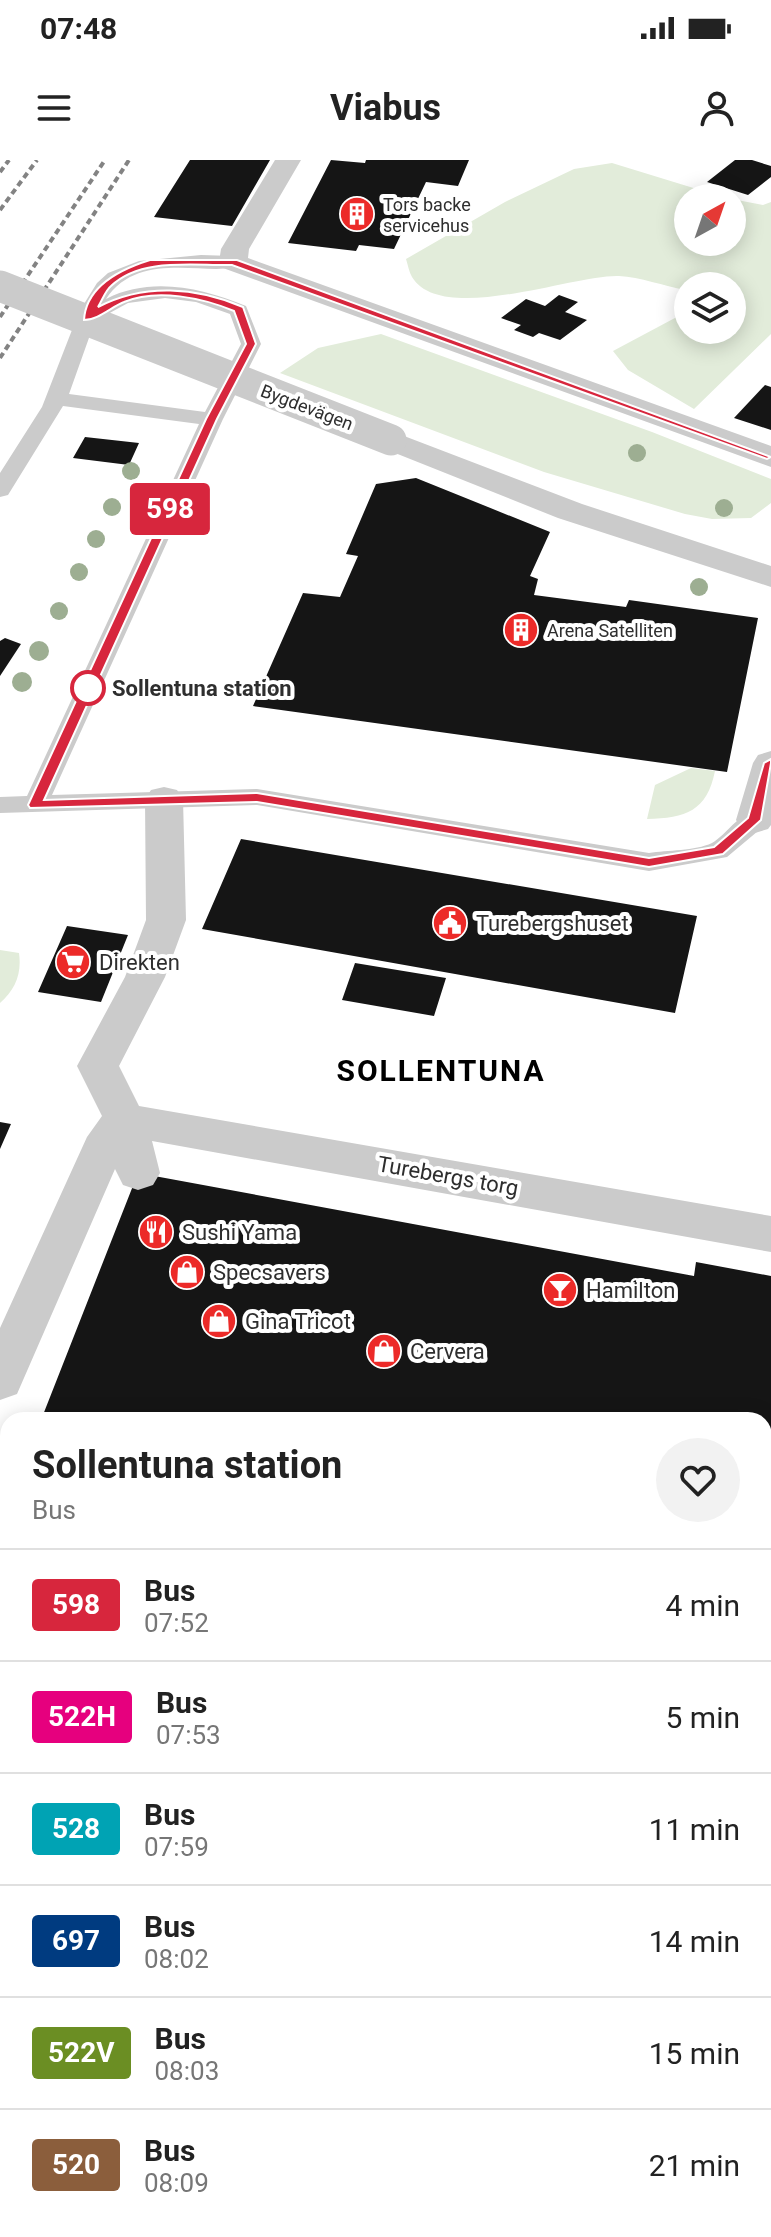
<!DOCTYPE html>
<html lang="en">
<head>
<meta charset="utf-8">
<style>
  body { margin:0; font-family:Roboto,sans-serif; background:#f2f2f2; color:#222; height:100vh; display:flex; flex-direction:column; font-size:30px; white-space:nowrap }
  * { box-sizing:border-box; margin:0 }
  p { font-size:26px; color:#767676 }
  .icon { flex:none; width:44px; height:44px; fill:none; stroke:currentColor; stroke-width:2; stroke-linecap:round; stroke-linejoin:round }
  .map { position:relative; flex:1; overflow:hidden }
  .details { position:absolute; left:0px; top:1252px; width:772px; height:826px; display:flex; flex-direction:column; background:#fff; border-radius:24px 24px 0 0; box-shadow:0 4px 20px #0003 }
  .details>* { flex:none }
  .badge { padding:0 16px; border-radius:6px; font-size:28px; line-height:52px }
  .needle { width:52px; rotate:40deg }
  .buttons { position:absolute; left:674px; top:24px; display:grid; gap:16px }
  .buttons a { display:grid; place-items:center; width:72px; height:72px; border-radius:50%; background:#fff; box-shadow:0 4px 20px #0003; font-size:40px }
  .map>.badge { position:absolute; translate:-50% -50%; box-shadow:0 0 0 4px #fff }
  .round { display:grid; place-items:center; flex:none; width:84px; height:84px; border-radius:42px; background:#f2f2f2 }
  .head { display:flex; align-items:center; justify-content:space-between; height:136px; padding:0 32px }
  h1 { font-size:38px; font-weight:700; line-height:60px }
  ul { padding:0; list-style:none }
  li { display:flex; align-items:center; gap:24px; height:112px; padding:0 32px; border-top:2px solid #e0e0e0 }
  li div { flex:1 }
  li b { display:block; font-size:30px }
  li em { font-style:normal }
  li .badge { min-width:88px; font-weight:700; text-align:center }
  .status { display:flex; justify-content:space-between; align-items:center; height:56px; padding:0 40px; background:#fff; direction:ltr }
  .status svg { height:22px; fill:currentColor }
  header { display:flex; justify-content:space-between; align-items:center; height:104px; padding:0 32px; background:#fff; font-size:36px; font-weight:700 }
  .map>svg:first-child { display:block }
  .green { fill:#e2ecda }
  .building { fill:#151515 }
  .lines { fill:none; stroke-linecap:round; stroke-linejoin:round }
  .service { fill:#cbcbcb; fill-rule:evenodd }
  .pedestrian { fill:#cbcbcb; fill-rule:evenodd }
  .minor { fill:#cbcbcb; fill-rule:evenodd }
  .tertiary { fill:#cbcbcb; fill-rule:evenodd }
  .rail { stroke:#838383; stroke-width:4; stroke-dasharray:6 4; stroke-linecap:butt }
  .tertiary-bridge { stroke:#cbcbcb; stroke-width:31 }
  .tree { fill:#9dae92 }
  .line { fill:#d7263d; stroke:#fff; stroke-width:2 }
  .stop-dot { fill:#fff; stroke:#d7263d; stroke-width:4 }
  .labels { text-anchor:middle; dominant-baseline:central; stroke-width:8; stroke-linejoin:round; paint-order:stroke }
  .far-poi-label { font-size:18px; fill:#2e2e2e; stroke:#fff; text-anchor:start }
  .far-street-label { font-size:18px; fill:#2e2e2e; stroke:#fff }
  .stop-label { font-size:22px; font-weight:bold; fill:#2e2e2e; stroke:#fff; text-anchor:start }
  .poi-label { font-size:22px; fill:#2e2e2e; stroke:#fff; text-anchor:start }
  .street-label { font-size:22px; fill:#2e2e2e; stroke:#fff }
  .district-label { font-size:30px; font-weight:bold; letter-spacing:2px; fill:#000; stroke:#fff }
</style>
</head>
<body>
<div class="status"><b>07:48</b><svg viewBox="0 0 49 12"><path d="M0 12V9h3v3zM5 12V6h3v6zM10 12V3h3v9zM15 12V0h3v12zM26 1h20v11H26zM47 4h2v5h-2z"/></svg></div>
<header><svg class="icon" aria-label="menu" viewBox="0 0 24 24"><path d="M4 6h16M4 12h16M4 18h16"/></svg>Viabus<svg class="icon" aria-label="person" viewBox="0 0 24 24"><circle cx="12" cy="8" r="4"/><path d="M4 21q1-7 8-7t8 7"/></svg></header>
<div class="map">
<svg width="771" height="2077" viewBox="0 0 771 2077">
  <rect width="100%" height="100%" fill="#fff"/>
  <path class="green" d="M 612,3 L 726,38 L 688,38 L 688,82 L 732,82 L 732,39 L 763,45 L 771,42 L 771,174 L 694,249 L 628,210 L 613,191 L 688,151 L 688,170 L 732,170 L 732,126 L 688,126 L 688,141 L 685,130 C 664,126 640,117 619,116 C 574,114 442,166 412,117 C 409,112 408,105 406,99 L 505,42 L 574,9 Z
    M 381,174 L 652,272 L 771,319 L 771,343 L 751,358 L 712,359 L 685,354 L 544,312 L 280,213 L 318,188 Z
    M 691,608 L 715,611 C 707,651 686,658 647,659 L 655,625 Z
    M 0,790 L 19,793 C 22,814 15,830 0,843 Z"/>
  <path class="building" d="M 190,0 L 270,0 L 232,66 L 154,57 Z
    M 331,0 L 365,3 L 366,0 L 469,0 L 458,26 L 426,22 L 394,89 L 359,85 L 356,91 L 288,83 Z
    M 735,0 L 752,0 L 771,6 L 771,17 L 748,35 L 707,22 Z
    M 559,135 L 578,142 L 565,152 L 587,160 L 560,180 L 539,173 L 533,177 L 514,170 L 521,165 L 501,158 L 526,139 L 545,146 Z
    M 765,225 L 771,227 L 771,270 L 734,258 Z
    M 85,277 L 139,283 L 129,305 L 73,298 Z
    M 416,318 L 550,372 L 530,416 L 538,419 L 534,435 L 626,447 L 629,440 L 758,458 L 727,612 L 253,546 L 303,433 L 340,437 L 358,396 L 346,394 L 376,324 Z
    M 5,478 L 21,484 L 0,516 L 0,481 Z
    M 241,679 L 697,756 L 675,853 L 202,769 Z
    M 67,766 L 128,775 L 101,842 L 38,832 Z
    M 355,803 L 446,818 L 434,856 L 342,840 Z
    M 0,962 L 11,964 L 0,989 Z
    M 138,1013 L 694,1116 L 696,1102 L 771,1116 L 771,2077 L 0,2077 L 0,1363 L 8,1344 L 8,2070 L 764,2070 L 764,1260 L 41,1260 Z"/>
  <g class="lines">
    <path class="service" d="M 201,95 L 233,96 L 243,102 C 223,123 142,84 106,139 C 151,116 202,128 246,146 L 261,184 L 223,259 L 52,635 L 257,629 L 649,693 C 667,690 695,691 712,683 C 730,673 740,647 764,654 L 768,660 L 764,666 L 727,697 L 649,711 L 257,645 L 0,653 L 0,637 L 27,636 L 199,264 L 63,246 L 8,335 L 0,337 L 0,313 L 42,247 L 79,152 L 97,123 L 108,113 L 139,101 ZM 165,138 L 196,142 L 230,154 L 241,184 L 205,252 L 69,234 L 95,161 L 128,143 Z"/>
    <path class="pedestrian" d="M 164,627 L 177,630 L 183,639 L 186,760 L 165,817 L 119,906 L 139,946 L 771,1056 L 771,1092 L 152,981 L 160,1013 L 153,1025 L 138,1030 L 123,1025 L 115,1009 L 17,1234 L 0,1240 L 0,1168 L 87,977 L 102,956 L 77,906 L 125,817 L 146,760 L 145,639 L 151,630 Z"/>
    <path class="minor" d="M 275,0 L 301,0 L 249,89 L 248,98 L 771,286 L 771,307 L 223,108 L 219,102 L 221,89 Z
      M 771,591 L 771,665 L 768,669 L 755,673 L 742,669 L 736,660 L 753,603 L 758,595 Z"/>
    <path class="tertiary" d="M 391,271 L 582,344 L 771,406 L 771,427 L 558,358 L 380,287 L 375,280 L 380,273 Z"/>
    <path class="rail" d="M 0,12 L 9,0
      M 0,50 L 37,0
      M 0,157 L 105,0
      M 0,198 L 129,0"/>
    <path class="tertiary-bridge" d="M 0,126 L 391,280"/>
  </g>
  <g class="tree">
    <circle cx="637" cy="293" r="9"/>
    <circle cx="131" cy="311" r="9"/>
    <circle cx="112" cy="347" r="9"/>
    <circle cx="724" cy="348" r="9"/>
    <circle cx="96" cy="379" r="9"/>
    <circle cx="79" cy="412" r="9"/>
    <circle cx="699" cy="427" r="9"/>
    <circle cx="59" cy="451" r="9"/>
    <circle cx="39" cy="491" r="10"/>
    <circle cx="22" cy="522" r="10"/>
  </g>
  <path class="line" d="M 150,100 L 237,100 L 771,297 L 767,299 L 232,105 C 194,106 141,97 111,126 C 105,131 102,141 98,147 C 144,123 196,127 243,147 L 256,184 L 217,259 L 44,640 L 257,633 L 649,698 L 714,687 L 748,658 L 764,603 L 771,599 L 771,603 L 761,660 L 723,694 L 649,707 L 257,642 L 30,648 L 28,645 L 206,259 L 246,184 L 234,151 C 203,138 157,128 124,142 C 111,147 98,160 84,160 C 86,126 121,109 150,100 Z"/>
  <defs>
    <g id="building-disc" transform="scale(1.8)"><circle r="9.5" fill="#ec2a28" stroke="#fff"/><path d="M-4-6H4V6H1V3H-1V6H-4ZM-2.5-4.3h1.7v1.8h-1.7ZM.8-4.3h1.7v1.8H.8ZM-2.5-1h1.7V.8h-1.7ZM.8-1h1.7V.8H.8Z" fill="#fff"/></g>
    <g id="civic-disc" transform="scale(1.8)"><circle r="9.5" fill="#ec2a28" stroke="#fff"/><path d="M-.6-6.5H3V-4.5H.6V-3L4-1V1h2V6H-6V1h2V-1L-.6-3ZM-1.2 2.5V6h2.4V2.5Z" fill="#fff"/></g>
    <g id="supermarket-disc" transform="scale(1.8)"><circle r="9.5" fill="#ec2a28" stroke="#fff"/><path d="M-6-5.5h2.5l.6 2H6L4.5 2H-2.5L-4.4-4H-6ZM-1.5 3.2a1.3 1.3 0 1 0 .1 0ZM3 3.2a1.3 1.3 0 1 0 .1 0Z" fill="#fff"/></g>
    <g id="restaurant-disc" transform="scale(1.8)"><circle r="9.5" fill="#ec2a28" stroke="#fff"/><path d="M-5-6h1v4h1v-4h1v4h1v-4h1v5L-1.5 .5V6h-2V.5L-5-1ZM5-6V6H3V1.5H1.5Q1.5-4 5-6Z" fill="#fff"/></g>
    <g id="shop-disc" transform="scale(1.8)"><circle r="9.5" fill="#ec2a28" stroke="#fff"/><path d="M-5-2.5h2.3a2.7 3.5 0 0 1 5.4 0H5L5.5 6h-11ZM-1.5-2.5h3a1.5 2.3 0 0 0-3 0Z" fill="#fff"/></g>
    <g id="bar-disc" transform="scale(1.8)"><circle r="9.5" fill="#ec2a28" stroke="#fff"/><path d="M-6-5H6L.8 .8V4.5H3.5V6h-7V4.5H-.8V.8Z" fill="#fff"/></g>
  </defs>
  <g fill-rule="evenodd">
    <use href="#building-disc" x="357" y="54"/>
    <use href="#building-disc" x="521" y="470"/>
    <use href="#civic-disc" x="450" y="763"/>
    <use href="#supermarket-disc" x="73" y="802"/>
    <use href="#restaurant-disc" x="156" y="1072"/>
    <use href="#shop-disc" x="187" y="1112"/>
    <use href="#bar-disc" x="560" y="1130"/>
    <use href="#shop-disc" x="219" y="1161"/>
    <use href="#shop-disc" x="384" y="1191"/>
  </g>
  <circle class="stop-dot" cx="88" cy="528" r="16"/>
  <g class="labels">
    <g class="far-poi-label">
      <text x="383" y="44">Tors backe<tspan x="383" dy="21">servicehus</tspan></text>
      <text x="547" y="470">Arena Satelliten</text>
    </g>
    <g class="far-street-label">
      <text transform="translate(307 247) rotate(21)">Bygdevägen</text>
    </g>
    <g class="stop-label">
      <text x="112" y="528">Sollentuna station</text>
    </g>
    <g class="poi-label">
      <text x="476" y="763">Turebergshuset</text>
      <text x="99" y="802">Direkten</text>
      <text x="182" y="1072">Sushi Yama</text>
      <text x="213" y="1112">Specsavers</text>
      <text x="586" y="1130">Hamilton</text>
      <text x="245" y="1161">Gina Tricot</text>
      <text x="410" y="1191">Cervera</text>
    </g>
    <g class="street-label">
      <text transform="translate(448 1016) rotate(10)">Turebergs torg</text>
    </g>
    <g class="district-label">
      <text x="441" y="910">SOLLENTUNA</text>
    </g>
  </g>
</svg>
<div class="buttons">
<a><svg class="needle" viewBox="-14 -14 28 28"><path d="M0-13l5 13h-10z" fill="#e53935"/><path d="M0 13l5-13h-10z" fill="#767676"/></svg></a>
<a><svg class="icon" aria-label="layers" viewBox="0 0 24 24"><path d="M12 4l9 5-9 5-9-5zM3 14l9 5 9-5"/></svg></a>
</div>
<b class="badge" style="left:170px;top:349px;background:#d7263d;color:#fff">598</b>
<section class="details">
<div class="head"><div><h1>Sollentuna station</h1><p>Bus</p></div><a class="round"><svg class="icon" aria-label="heart" viewBox="0 0 24 24"><path d="M12 20l-8-8c-3-5 5-10 8-4 3-6 11-1 8 4z"/></svg></a></div>
<ul>
<li><span class="badge" style="background:#d7263d;color:#fff">598</span><div><b>Bus</b><p>07:52</p></div><em>4 min</em></li>
<li><span class="badge" style="background:#e6007e;color:#fff">522H</span><div><b>Bus</b><p>07:53</p></div><em>5 min</em></li>
<li><span class="badge" style="background:#00a3b4;color:#fff">528</span><div><b>Bus</b><p>07:59</p></div><em>11 min</em></li>
<li><span class="badge" style="background:#003b80;color:#fff">697</span><div><b>Bus</b><p>08:02</p></div><em>14 min</em></li>
<li><span class="badge" style="background:#6b8e23;color:#fff">522V</span><div><b>Bus</b><p>08:03</p></div><em>15 min</em></li>
<li><span class="badge" style="background:#8b5e3c;color:#fff">520</span><div><b>Bus</b><p>08:09</p></div><em>21 min</em></li>
</ul>
</section>
</div>
</body>
</html>
